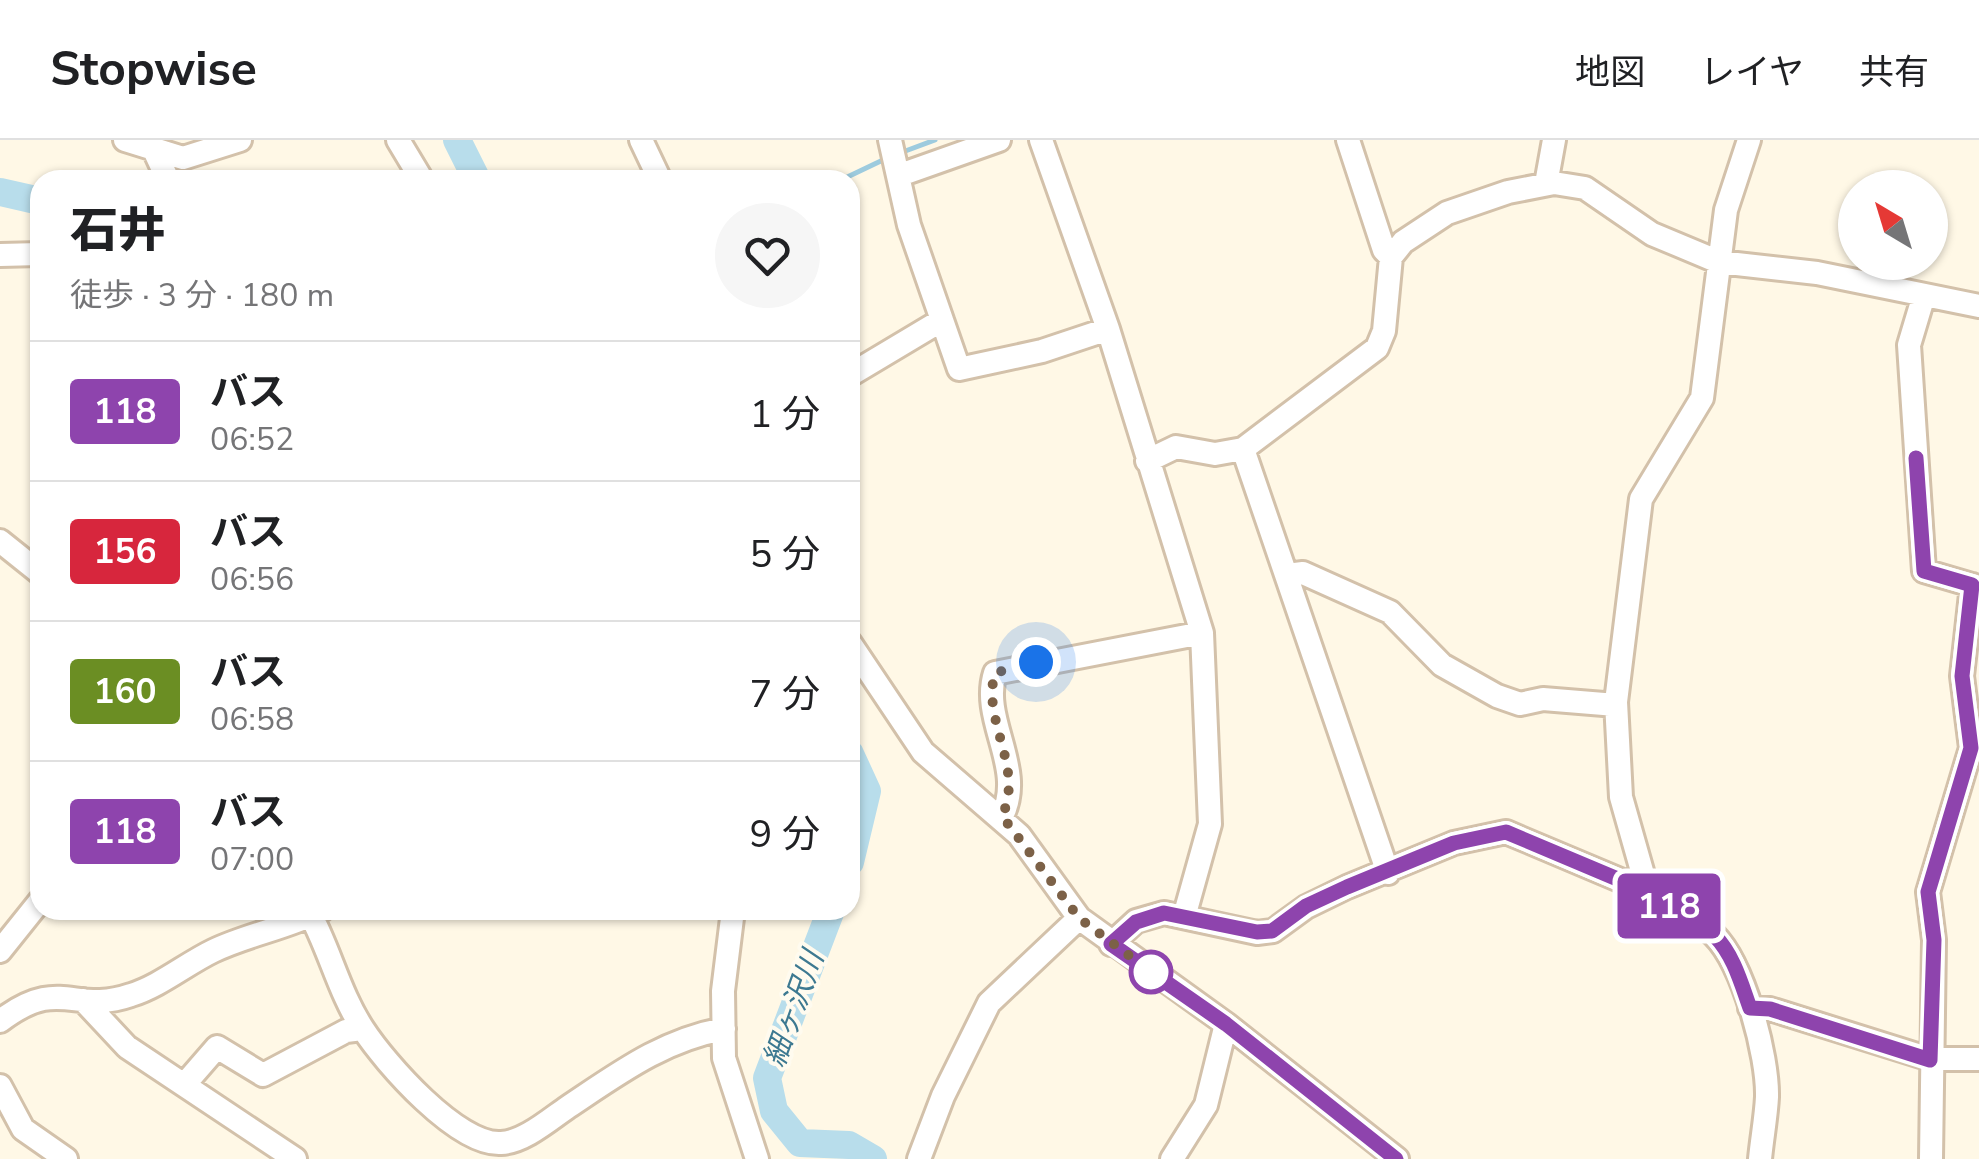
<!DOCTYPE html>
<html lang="ja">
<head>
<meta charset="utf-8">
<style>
  body { margin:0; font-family:"Nunito Sans","Noto Sans JP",sans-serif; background:#f6f6f6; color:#202124; height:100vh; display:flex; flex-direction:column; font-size:38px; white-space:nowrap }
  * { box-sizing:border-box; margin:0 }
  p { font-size:32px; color:#757577 }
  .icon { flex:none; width:55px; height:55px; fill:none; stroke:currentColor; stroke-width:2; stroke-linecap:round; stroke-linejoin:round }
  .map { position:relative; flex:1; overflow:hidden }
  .panel { position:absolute; left:30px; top:30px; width:830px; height:750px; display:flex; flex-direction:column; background:#fff; border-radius:30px; box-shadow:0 2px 8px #0004 }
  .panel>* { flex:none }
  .badge { padding:0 20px; border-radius:8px; font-size:35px; line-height:65px }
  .needle { width:65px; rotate:322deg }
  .fabs { position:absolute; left:1838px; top:30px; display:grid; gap:20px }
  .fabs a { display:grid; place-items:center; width:110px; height:110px; border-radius:50%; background:#fff; box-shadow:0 2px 8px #0004; font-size:50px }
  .you { position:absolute; width:50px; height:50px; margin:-25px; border:8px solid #fff; border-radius:50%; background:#1a73e8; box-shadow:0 0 0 15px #1a73e833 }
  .map>.badge { position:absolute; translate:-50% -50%; box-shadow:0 0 0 5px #fff }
  .round { display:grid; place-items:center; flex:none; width:105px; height:105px; border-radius:52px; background:#f6f6f6 }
  .overview { display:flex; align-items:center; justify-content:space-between; height:170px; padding:0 40px }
  h1 { font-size:48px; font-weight:800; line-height:75px }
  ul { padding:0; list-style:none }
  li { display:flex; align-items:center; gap:30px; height:140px; padding:0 40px; border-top:2px solid #e0e0e0 }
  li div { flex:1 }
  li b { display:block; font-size:38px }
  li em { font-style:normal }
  li .badge { min-width:110px; font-weight:700; text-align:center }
  header { display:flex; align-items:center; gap:60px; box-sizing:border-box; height:140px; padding:0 50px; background:#fff; border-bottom:2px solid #e0e0e0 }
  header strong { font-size:48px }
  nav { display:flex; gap:55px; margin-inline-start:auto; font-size:35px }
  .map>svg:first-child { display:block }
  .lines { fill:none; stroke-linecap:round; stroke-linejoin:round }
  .stream { stroke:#9dcbde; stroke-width:5 }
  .river { stroke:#b8ddeb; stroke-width:28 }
  .minor-casing { stroke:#d3c1aa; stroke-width:28 }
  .minor { stroke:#fff; stroke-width:22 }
  .line-casing { stroke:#fff; stroke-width:22 }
  .line { stroke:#8e44ad; stroke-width:15 }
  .walk { stroke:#7c6147; stroke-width:10; stroke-dasharray:0 18 }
  .stop-dot { fill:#fff; stroke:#8e44ad; stroke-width:5 }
  .labels { text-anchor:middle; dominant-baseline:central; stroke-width:8; stroke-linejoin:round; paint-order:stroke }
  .water-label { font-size:30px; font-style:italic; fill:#3d7991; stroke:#fffbef }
</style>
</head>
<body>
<header>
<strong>Stopwise</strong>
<nav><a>地図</a><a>レイヤ</a><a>共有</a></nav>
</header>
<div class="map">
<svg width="1979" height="1019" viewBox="0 0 1979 1019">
  <rect width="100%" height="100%" fill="#fff8e6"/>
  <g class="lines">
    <path class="stream" d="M 900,13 L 935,0
      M 841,40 L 885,19"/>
    <path class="river" d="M 457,0 L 477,40
      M 0,52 L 40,61
      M 850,614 L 867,651 L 850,722
      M 831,770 L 767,938 L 774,971 L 800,1003 L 849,1005 L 873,1019"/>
    <g class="minor-casing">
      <path id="minor" d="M 125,0 L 183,18 L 240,0
        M 398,0 L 422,40
        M 641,0 L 660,40
        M 890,0 L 909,85 L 959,229 L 1042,211 L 1108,189
        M 1041,0 L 1108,189 L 1202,493 L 1210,684 L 1184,777
        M 1348,0 L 1384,110 L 1391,117
        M 1749,0 L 1726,70 L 1702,258 L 1641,359 L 1616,562 L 1621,657 L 1646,745 C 1663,768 1694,775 1714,795 C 1744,825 1768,916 1767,957 C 1766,977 1762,998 1760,1019
        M 155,12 L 168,40
        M 900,35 L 999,0
        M 1546,44 L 1554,0
        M 0,115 L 40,114
        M 1924,155 L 1909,205 L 1924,431 L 1979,447
        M 850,235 L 942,180
        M 1243,309 L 1388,733
        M 1147,321 L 1176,307 L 1215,314 L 1243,309 L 1377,208 L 1384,191 L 1391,117 L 1403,102 L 1447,73 L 1508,52 L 1554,43 L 1585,48 L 1652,94 L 1719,122 L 1817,133 L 1979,166
        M 0,401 L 40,433
        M 1287,435 L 1303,433 L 1390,472 L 1442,525 L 1497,556 L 1520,564 L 1543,559 L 1616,565
        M 850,503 L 923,612 L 1019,695 L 1079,778 L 1226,884 L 1397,1019
        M 1002,676 C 1026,628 980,580 995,533 L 1202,493
        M 308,770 C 329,807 339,853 363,889 C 385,923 458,1006 501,1003 C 524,1002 549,980 568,967 C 619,933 663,900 724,889
        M 733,770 L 723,851 L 724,918 L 757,1019
        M 1111,804 L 1136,781 L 1164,773 L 1257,793 L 1273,791 L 1306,767 L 1347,747 L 1454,703 L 1506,692 L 1627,743 L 1646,745
        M 0,811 L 40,761
        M 83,860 L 127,907 L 295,1019
        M 1750,868 L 1770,869 L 1930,919 L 1979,919
        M 0,881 C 61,835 73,875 131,855 C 160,846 186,824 213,811 C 248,794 288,788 322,770
        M 184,945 L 217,907 L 263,935 L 346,891 L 362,889
        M 0,946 L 23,989 L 66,1019
        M 919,1019 L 943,956 L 989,863 L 1079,778
        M 1172,1019 L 1206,965 L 1226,884
        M 1931,1019 L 1934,800 L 1928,752 L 1971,608 L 1962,536 L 1972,445"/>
    </g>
    <use href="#minor" class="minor"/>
  </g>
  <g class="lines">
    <g class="line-casing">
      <path id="line" d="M 1396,1019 L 1226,884 L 1111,804 L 1136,782 L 1164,773 L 1257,792 L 1272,791 L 1306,766 L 1347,747 L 1454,703 L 1506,692 L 1627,743 L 1646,745 C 1663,769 1695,775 1715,796 C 1734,816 1741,843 1750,868 L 1770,869 L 1930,920 L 1934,800 L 1928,752 L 1971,608 L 1962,536 L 1972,445 L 1924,431 L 1916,318"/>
    </g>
    <use href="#line" class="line"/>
    <path class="walk" d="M 1036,522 L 995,533 C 981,580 1025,628 1002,676 L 1079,778 L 1151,832"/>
  </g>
  <circle class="stop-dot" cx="1151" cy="832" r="20"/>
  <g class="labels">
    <g class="water-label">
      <text transform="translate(794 869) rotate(-70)">細ヶ沢川</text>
    </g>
  </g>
</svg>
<div class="fabs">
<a><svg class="needle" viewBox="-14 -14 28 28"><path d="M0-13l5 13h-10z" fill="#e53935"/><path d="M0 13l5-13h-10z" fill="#757577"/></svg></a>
</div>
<div class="you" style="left:1036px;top:522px"></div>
<b class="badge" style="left:1669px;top:766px;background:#8e44ad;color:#fff">118</b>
<section class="panel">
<div class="overview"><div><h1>石井</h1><p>徒歩 · 3 分 · 180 m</p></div><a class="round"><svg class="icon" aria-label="heart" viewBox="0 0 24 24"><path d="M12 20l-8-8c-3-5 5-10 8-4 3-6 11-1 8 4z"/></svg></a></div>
<ul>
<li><span class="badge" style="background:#8e44ad;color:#fff">118</span><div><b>バス</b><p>06:52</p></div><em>1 分</em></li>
<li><span class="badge" style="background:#d7263d;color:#fff">156</span><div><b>バス</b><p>06:56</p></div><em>5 分</em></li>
<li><span class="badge" style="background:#6b8e23;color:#fff">160</span><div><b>バス</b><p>06:58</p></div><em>7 分</em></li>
<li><span class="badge" style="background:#8e44ad;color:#fff">118</span><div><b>バス</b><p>07:00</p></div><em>9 分</em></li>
</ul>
</section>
</div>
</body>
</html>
